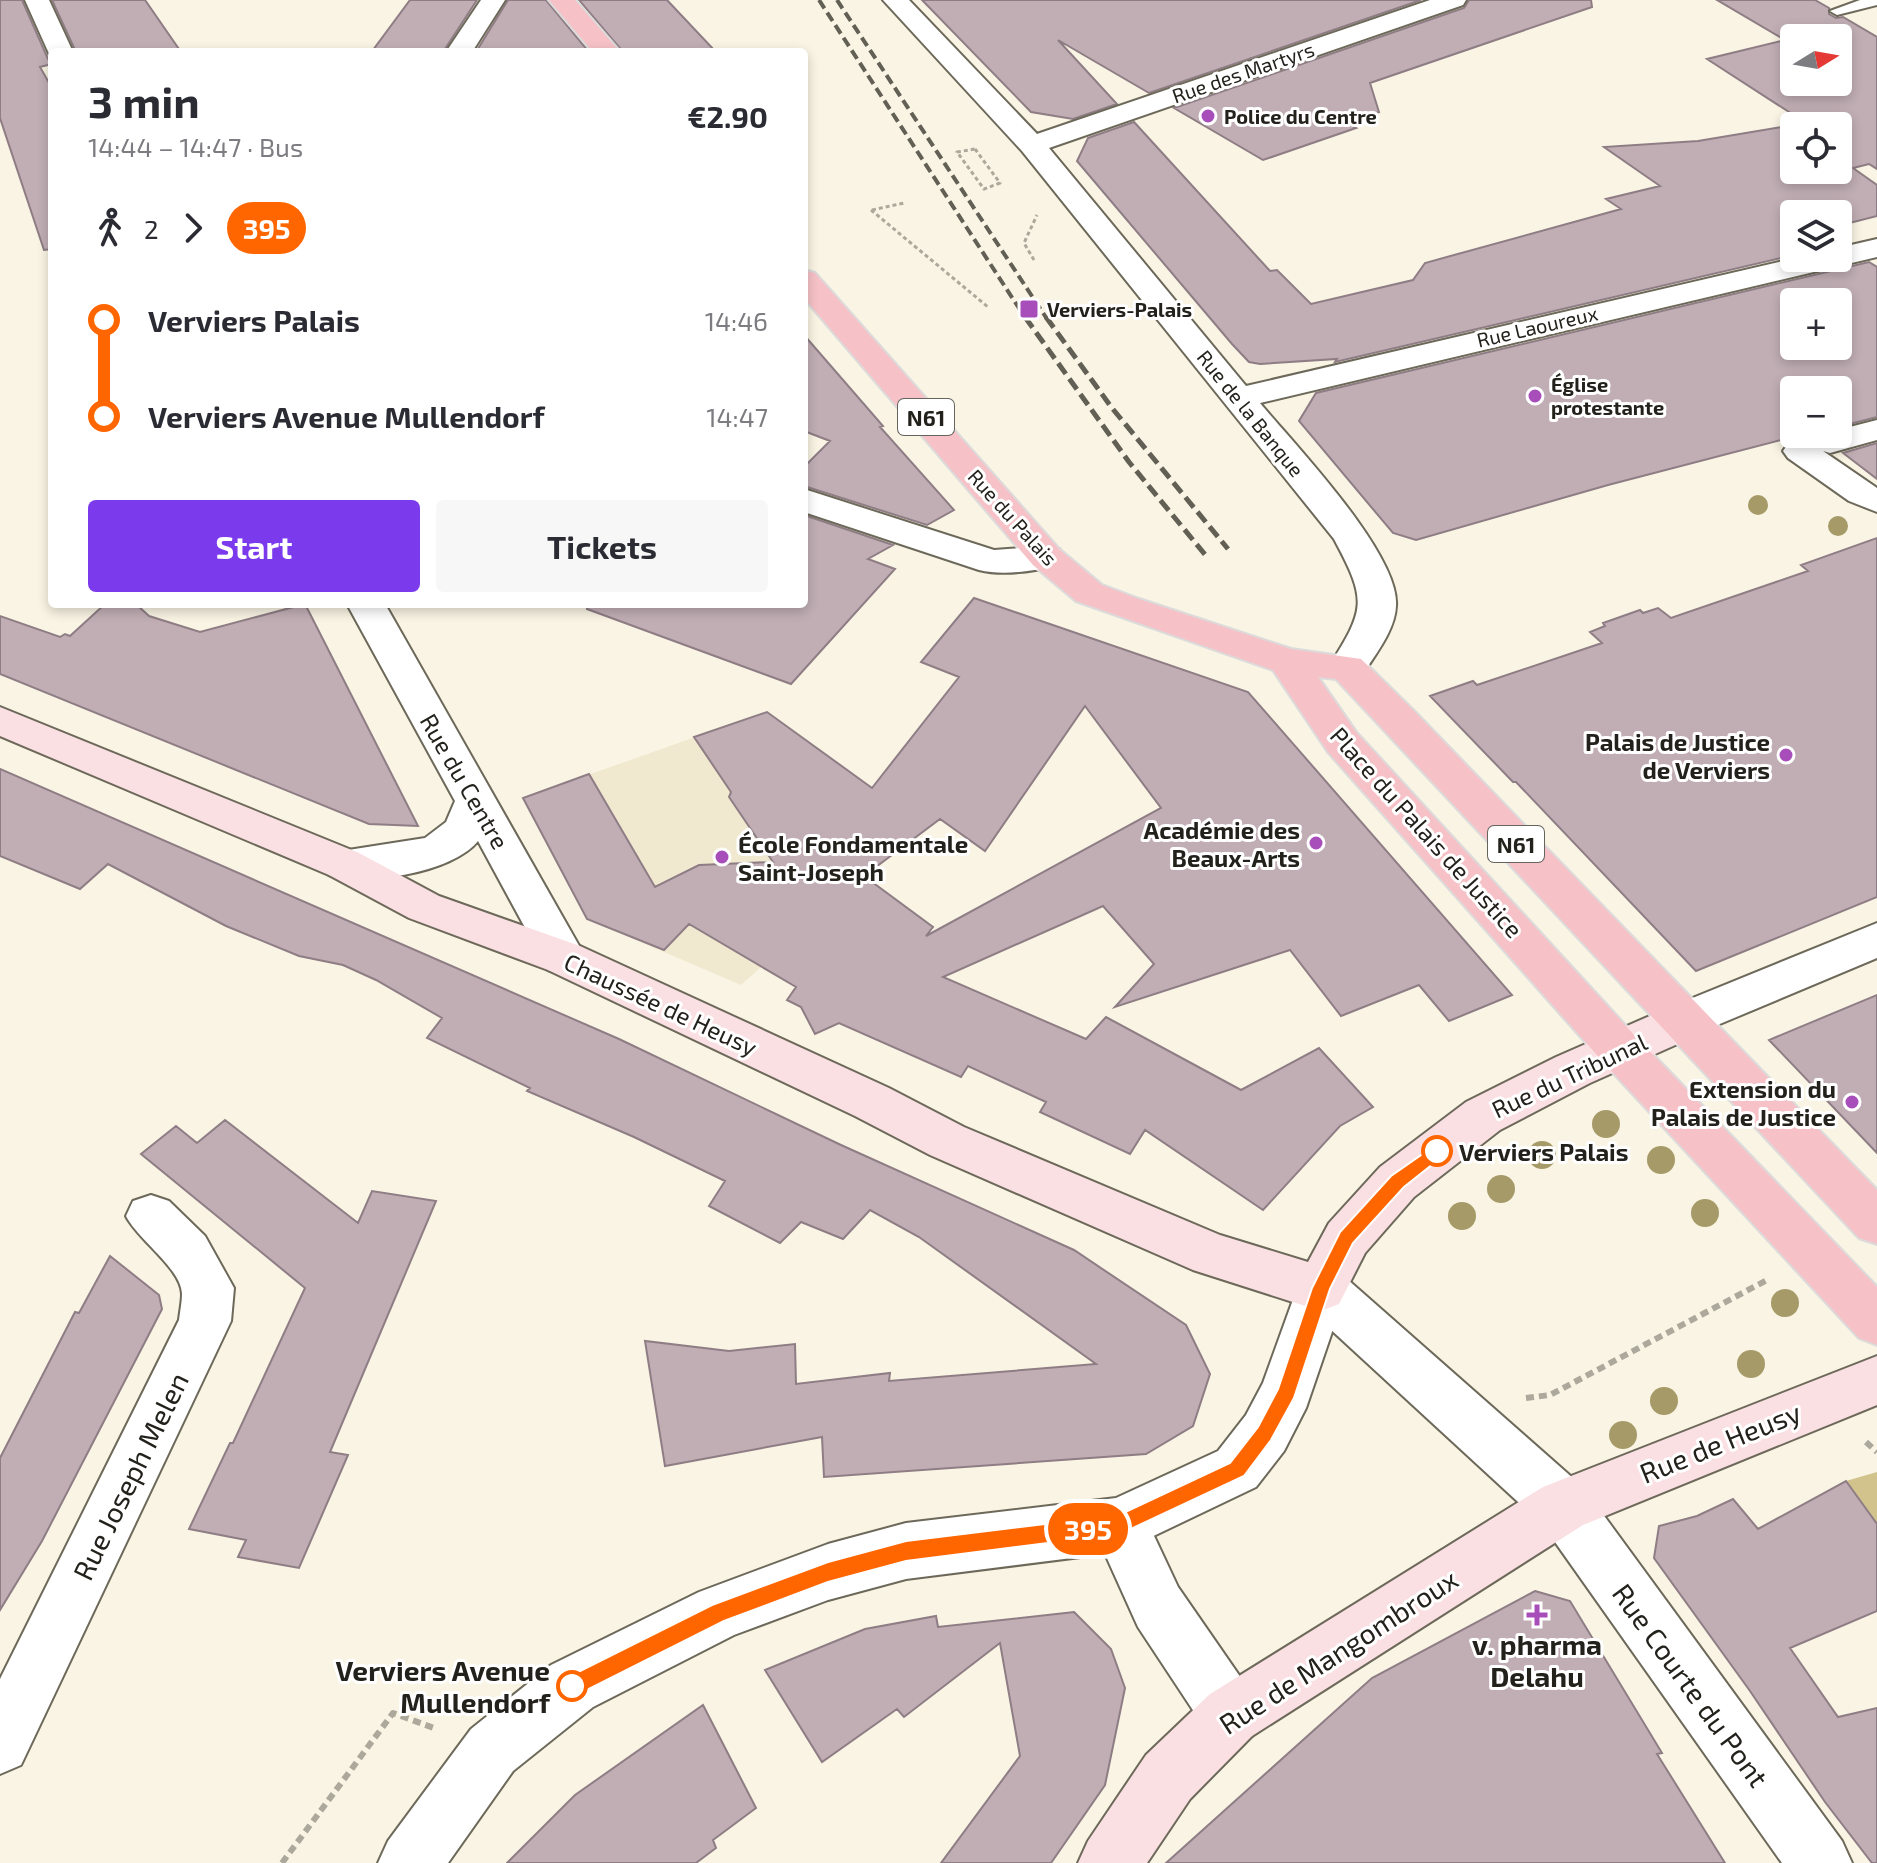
<!DOCTYPE html>
<html lang="en">
<head>
<meta charset="utf-8">
<style>
  body { margin:0; font-family:"Exo 2",sans-serif; background:#f7f7f7; color:#2b2b33; height:100vh; display:flex; flex-direction:column; font-size:30px; white-space:nowrap }
  * { box-sizing:border-box; margin:0 }
  p { font-size:26px; color:#7c7c81 }
  .icon { flex:none; width:44px; height:44px; fill:none; stroke:currentColor; stroke-width:2; stroke-linecap:round; stroke-linejoin:round }
  .map { position:relative; flex:1; overflow:hidden }
  .side { position:absolute; left:48px; top:48px; width:760px; height:560px; display:flex; flex-direction:column; background:#fff; border-radius:8px; box-shadow:0 4px 12px #0003 }
  .side>* { flex:none }
  .badge { padding:0 16px; border-radius:26px; font-size:28px; line-height:52px }
  .needle { width:52px; rotate:79deg }
  .buttons { position:absolute; left:1780px; top:24px; display:grid; gap:16px }
  .buttons a { display:grid; place-items:center; width:72px; height:72px; border-radius:8px; background:#fff; box-shadow:0 4px 12px #0003; font-size:40px }
  .map>.badge { position:absolute; translate:-50% -50%; box-shadow:0 0 0 4px #fff }
  .legs { display:flex; align-items:center; gap:12px; height:88px; padding:0 40px; font-size:26px }
  .legs p { margin-inline-start:auto }
  .headline { display:flex; align-items:center; justify-content:space-between; height:136px; padding:0 40px }
  h1 { font-size:44px; font-weight:700; line-height:60px }
  .primary-button { display:flex; gap:16px; margin-top:auto; padding:16px 40px }
  .primary-button a { flex:1; height:92px; border-radius:8px; background:#7c3aed; color:#fff; font-size:32px; font-weight:700; line-height:92px; text-align:center }
  .primary-button a+a { background:#f7f7f7; color:#2b2b33 }
  ul { padding:0 40px; list-style:none }
  li { display:flex; align-items:center; gap:28px; height:96px; font-size:30px }
  li i { display:grid; place-items:center; width:12px; height:100%; margin:0 10px; background:currentColor }
  li i::after { content:''; width:20px; height:20px; margin:-10px; border:6px solid; border-radius:50%; background:#fff }
  li p { margin-inline-start:auto }
  li:first-child i { background:linear-gradient(#0000 50%,currentColor 0) }
  li:last-child i { background:linear-gradient(currentColor 50%,#0000 0) }
  .map>svg:first-child { display:block }
  .built { fill:#f0e9d0 }
  .green { fill:#d2c38d }
  .building { fill:#c1aeb5; stroke:#8e7d84; stroke-width:2; fill-rule:evenodd }
  .lines { fill:none; stroke-linecap:round; stroke-linejoin:round }
  .service-casing { stroke:#6d695a; stroke-width:4 }
  .minor-casing { stroke:#6d695a; stroke-width:4 }
  .tertiary-casing { stroke:#6d695a; stroke-width:4 }
  .secondary-casing { stroke:#6d695a; stroke-width:4 }
  .primary-casing { stroke:#dcdbdb; stroke-width:4 }
  .path-far1 { stroke:#aca89b; stroke-width:3; stroke-dasharray:4 3; stroke-linecap:butt }
  .path { stroke:#aca89b; stroke-width:6; stroke-dasharray:8 5; stroke-linecap:butt }
  .service { fill:#fff; fill-rule:evenodd }
  .minor { fill:#fff; fill-rule:evenodd }
  .tertiary { fill:#fff; fill-rule:evenodd }
  .secondary { fill:#fae0e3; fill-rule:evenodd }
  .primary { fill:#f6c2c7; fill-rule:evenodd }
  .rail-far1 { stroke:#625f55; stroke-width:4; stroke-dasharray:10 5; stroke-linecap:butt }
  .rail { stroke:#625f55; stroke-width:5; stroke-dasharray:13 6; stroke-linecap:butt }
  .tree { fill:#a69a68 }
  .line-1 { fill:#f60; stroke:#fff; stroke-width:2 }
  .poi-dot { fill:#a74ebb; stroke:#fff; stroke-width:3 }
  .stop-1-dot { fill:#fff; stroke:#f60; stroke-width:4 }
  .labels { text-anchor:middle; dominant-baseline:central; stroke-width:6; stroke-linejoin:round; paint-order:stroke }
  .far-street-label { font-size:20px; fill:#23211b; stroke:#fff }
  .far-poi-label { font-size:20px; font-weight:bold; fill:#23211b; stroke:#fff; text-anchor:start }
  .shield { fill:#fff; stroke:#65645f; stroke-width:2 }
  .shield-label { font-size:22px; font-weight:bold; fill:#23211b }
  .poi-label { font-size:24px; font-weight:bold; fill:#23211b; stroke:#fff; text-anchor:end }
  .street-label { font-size:24px; fill:#23211b; stroke:#fff }
  .stop-label { font-size:24px; font-weight:bold; fill:#23211b; stroke:#fff; text-anchor:start }
  .near-street-label { font-size:28px; fill:#23211b; stroke:#fff }
  .near-poi-label { font-size:28px; font-weight:bold; fill:#23211b; stroke:#fff }
  .near-stop-label { font-size:28px; font-weight:bold; fill:#23211b; stroke:#fff; text-anchor:end }
</style>
</head>
<body>
<div class="map">
<svg width="1877" height="1863" viewBox="0 0 1877 1863">
  <rect width="100%" height="100%" fill="#f9f4e3"/>
  <path class="built" d="M 766,712 L 874,789 L 914,838 L 864,876 L 741,985 L 587,919 L 523,798 Z"/>
  <path class="green" d="M 1877,1472 L 1877,1524 L 1846,1481 Z"/>
  <path class="building" d="M 0,0 L 22,0 L 48,59 L 52,61 L 52,64 L 40,67 L 52,88 L 52,249 L 44,250 L 0,118 Z
    M 52,0 L 145,0 L 181,52 L 76,52 Z
    M 410,0 L 477,0 L 443,52 L 375,52 L 377,50 L 373,50 Z
    M 508,0 L 546,0 L 589,52 L 476,52 Z
    M 579,0 L 667,0 L 716,52 L 623,52 Z
    M 922,0 L 1421,0 L 1149,93 L 1058,40 L 1117,104 L 1073,119 L 1031,112 Z
    M 1469,0 L 1591,0 L 1592,7 L 1370,83 L 1379,112 L 1346,123 L 1356,128 L 1263,160 L 1174,108 L 1464,8 Z
    M 1717,0 L 1815,0 L 1829,8 L 1829,14 L 1836,18 L 1843,17 L 1877,37 L 1877,169 L 1869,164 L 1853,168 L 1877,185 L 1877,216 L 1838,226 L 1838,214 L 1794,214 L 1794,255 L 1335,362 L 1337,359 L 1260,364 L 1249,362 L 1232,344 L 1077,161 L 1088,138 L 1134,122 L 1270,271 L 1277,270 L 1311,304 L 1413,280 L 1425,263 L 1621,209 L 1606,199 L 1660,186 L 1604,147 L 1698,141 L 1806,123 L 1707,59 L 1785,40 ZM 1794,38 L 1838,38 L 1838,82 L 1794,82 ZM 1794,126 L 1838,126 L 1838,170 L 1794,170 Z
    M 1869,262 L 1877,267 L 1877,417 L 1838,427 L 1838,390 L 1794,390 L 1794,434 L 1804,434 L 1608,485 L 1416,540 L 1393,533 L 1299,421 L 1316,393 ZM 1794,302 L 1838,302 L 1838,346 L 1794,346 Z
    M 804,335 L 883,426 L 880,427 L 954,510 L 927,525 L 804,486 L 804,467 L 830,441 L 804,431 Z
    M 1877,443 L 1877,479 L 1843,453 Z
    M 804,515 L 893,545 L 868,559 L 895,569 L 791,684 L 587,609 L 588,604 L 804,604 Z
    M 1877,538 L 1877,897 L 1696,971 L 1516,782 L 1513,782 L 1430,696 L 1473,681 L 1477,685 L 1602,643 L 1590,632 L 1605,626 L 1603,623 L 1640,610 L 1643,613 L 1658,608 L 1671,618 L 1808,571 L 1801,565 Z
    M 974,598 L 1248,692 L 1512,995 L 1449,1021 L 1419,985 L 1341,1016 L 1290,950 L 1115,1007 L 1154,964 L 1103,906 L 943,977 L 1086,1039 L 1106,1017 L 1241,1090 L 1319,1048 L 1373,1107 L 1340,1126 L 1263,1210 L 1145,1130 L 1130,1154 L 1040,1112 L 1046,1102 L 968,1066 L 961,1077 L 839,1023 L 815,1034 L 801,1007 L 787,1000 L 796,987 L 689,924 L 664,950 L 587,919 L 523,798 L 589,774 L 655,887 L 699,865 L 773,862 L 729,797 L 731,792 L 694,737 L 767,712 L 872,788 L 959,677 L 921,662 ZM 1085,706 L 1161,808 L 926,936 L 933,927 L 864,876 L 940,819 L 985,851 Z
    M 105,604 L 136,604 L 149,616 L 200,632 L 305,604 L 418,826 L 369,824 L 0,674 L 0,616 L 60,637 L 65,634 L 70,636 Z
    M 0,769 L 619,1039 L 841,1145 L 1074,1250 L 1186,1325 L 1210,1374 L 1193,1426 L 1146,1454 L 824,1477 L 822,1437 L 665,1466 L 645,1341 L 729,1351 L 795,1344 L 796,1384 L 890,1373 L 889,1381 L 1096,1364 L 919,1237 L 870,1210 L 843,1239 L 801,1222 L 780,1243 L 709,1206 L 725,1181 L 634,1137 L 527,1091 L 530,1088 L 427,1038 L 442,1018 L 376,980 L 343,965 L 299,956 L 226,926 L 108,864 L 80,889 L 0,856 Z
    M 1877,995 L 1877,1153 L 1769,1040 Z
    M 225,1120 L 358,1223 L 372,1191 L 436,1201 L 330,1452 L 348,1455 L 299,1568 L 238,1557 L 246,1540 L 189,1529 L 230,1443 L 233,1443 L 305,1288 L 141,1154 L 176,1126 L 197,1143 Z
    M 110,1256 L 159,1295 L 162,1309 L 42,1541 L 0,1610 L 0,1458 L 75,1312 L 79,1313 Z
    M 1846,1481 L 1877,1524 L 1877,1611 L 1790,1648 L 1838,1717 L 1877,1708 L 1877,1863 L 1872,1863 L 1825,1802 L 1750,1691 L 1654,1558 L 1659,1526 L 1697,1516 L 1733,1499 L 1758,1529 Z
    M 1535,1591 L 1570,1601 L 1662,1753 L 1657,1754 L 1725,1863 L 1166,1863 L 1372,1678 Z
    M 1074,1612 L 1111,1649 L 1125,1688 L 1105,1785 L 1051,1863 L 941,1863 L 1020,1756 L 1000,1643 L 904,1717 L 897,1709 L 822,1762 L 765,1670 L 865,1629 L 936,1616 L 938,1627 Z
    M 703,1705 L 756,1808 L 713,1840 L 716,1848 L 696,1863 L 507,1863 L 575,1795 Z"/>
  <g class="lines">
    <g class="service-casing">
      <path id="service" d="M 1860,0 L 1877,0 L 1877,5 L 1837,15 L 1830,11 Z"/>
    </g>
    <g class="minor-casing">
      <path id="minor" d="M 25,0 L 49,0 L 73,52 L 52,52 L 51,58 Z
        M 481,0 L 505,0 L 472,52 L 446,52 Z
        M 883,0 L 909,0 L 1037,134 L 1430,0 L 1466,0 L 1463,5 L 1049,148 L 1246,386 L 1796,258 L 1838,258 L 1838,248 L 1877,239 L 1877,257 L 1260,403 C 1294,444 1400,554 1396,606 C 1395,631 1374,656 1361,677 L 1347,681 L 1333,677 L 1328,668 C 1365,609 1368,602 1334,539 L 1022,151 Z
        M 1877,420 L 1877,440 L 1830,453 L 1823,451 L 1877,488 L 1877,512 L 1849,501 L 1788,458 L 1783,451 L 1788,444 L 1800,441 L 1815,446 L 1813,443 L 1818,436 L 1838,434 L 1838,430 Z
        M 804,489 L 994,550 L 1046,546 L 1059,549 L 1064,557 L 1059,565 C 1035,571 1003,576 979,570 L 804,512 Z
        M 347,604 L 385,604 L 586,958 L 580,970 L 564,975 L 548,970 L 478,841 C 452,873 367,886 329,875 L 323,864 L 329,853 L 425,838 L 446,822 L 455,801 Z
        M 151,1195 L 169,1201 L 205,1236 L 234,1288 L 231,1321 L 21,1765 L 0,1774 L 0,1679 L 179,1320 C 180,1311 182,1302 182,1294 C 181,1268 138,1240 126,1216 L 133,1201 Z
        M 1321,1265 L 1339,1272 L 1583,1487 L 1842,1841 L 1852,1863 L 1782,1863 L 1543,1525 L 1303,1304 L 1295,1288 L 1303,1272 Z
        M 1120,1498 L 1140,1506 L 1178,1587 L 1252,1694 L 1261,1715 L 1252,1736 L 1231,1745 L 1210,1736 L 1138,1627 L 1092,1525 L 1100,1506 Z"/>
    </g>
    <g class="tertiary-casing">
      <path id="tertiary" d="M 1877,923 L 1877,958 L 1684,1039 L 1668,1034 L 1661,1021 L 1668,1008 Z
        M 1321,1265 L 1339,1272 L 1347,1288 L 1306,1408 L 1284,1451 L 1256,1487 L 1120,1552 L 906,1579 L 828,1600 L 734,1635 L 593,1707 L 513,1771 L 448,1863 L 378,1863 L 388,1841 L 471,1729 L 551,1665 L 699,1592 L 828,1544 L 906,1523 L 1116,1498 L 1218,1451 L 1246,1415 L 1263,1383 L 1303,1272 Z"/>
    </g>
    <g class="secondary-casing">
      <path id="secondary" d="M 0,707 L 359,853 L 439,896 L 580,946 L 889,1088 L 964,1127 L 1220,1235 L 1308,1262 L 1329,1223 L 1380,1167 L 1466,1102 L 1556,1057 L 1668,1008 L 1684,1003 L 1700,1008 L 1707,1021 L 1700,1034 L 1590,1083 L 1500,1130 L 1414,1197 L 1365,1253 L 1339,1304 L 1321,1311 L 1193,1270 L 930,1155 L 855,1116 L 548,970 L 409,918 L 329,875 L 0,736 Z
        M 1877,1356 L 1877,1405 L 1583,1525 L 1252,1736 L 1190,1799 L 1147,1863 L 1078,1863 L 1088,1841 L 1146,1755 L 1210,1694 L 1543,1487 Z"/>
    </g>
    <g class="primary-casing">
      <path id="primary" d="M 549,0 L 575,0 L 620,52 L 593,52 Z
        M 804,270 L 815,273 L 1059,549 L 1102,585 L 1139,599 L 1291,649 L 1361,659 L 1414,711 L 1877,1190 L 1877,1244 L 1859,1238 L 1336,679 L 1318,677 L 1356,732 L 1636,1037 L 1877,1287 L 1877,1345 L 1859,1338 L 1604,1063 L 1328,752 L 1273,670 L 1076,601 L 1033,565 L 804,298 Z"/>
    </g>
    <path class="path-far1" d="M 975,149 L 1000,183 L 984,189 L 957,152 Z
      M 871,210 L 988,307
      M 872,210 L 904,203
      M 1034,260 L 1024,243 L 1037,215"/>
    <path class="path" d="M 1526,1398 L 1550,1395 L 1767,1280
      M 1866,1442 L 1877,1452
      M 282,1863 L 393,1713 L 434,1728"/>
    <use href="#service" class="service"/>
    <use href="#minor" class="minor"/>
    <use href="#tertiary" class="tertiary"/>
    <use href="#secondary" class="secondary"/>
    <use href="#primary" class="primary"/>
    <path class="rail-far1" d="M 819,0 L 1026,319
      M 837,0 L 1047,319"/>
    <path class="rail" d="M 1025,317 L 1129,462 L 1207,557
      M 1046,317 L 1112,408 L 1228,549"/>
  </g>
  <g class="tree">
    <circle cx="1758" cy="505" r="10"/>
    <circle cx="1838" cy="526" r="10"/>
    <circle cx="1606" cy="1124" r="14"/>
    <circle cx="1542" cy="1155" r="14"/>
    <circle cx="1661" cy="1160" r="14"/>
    <circle cx="1501" cy="1189" r="14"/>
    <circle cx="1705" cy="1213" r="14"/>
    <circle cx="1462" cy="1216" r="14"/>
    <circle cx="1785" cy="1303" r="14"/>
    <circle cx="1751" cy="1364" r="14"/>
    <circle cx="1664" cy="1401" r="14"/>
    <circle cx="1623" cy="1435" r="14"/>
  </g>
  <path class="line-1" d="M 1437,1144 L 1446,1151 L 1443,1156 L 1404,1187 L 1353,1243 L 1330,1289 L 1294,1398 L 1271,1440 L 1244,1476 L 1120,1534 L 906,1561 L 828,1582 L 724,1621 L 579,1694 L 572,1697 L 564,1694 L 561,1686 L 564,1679 L 712,1605 L 828,1562 L 906,1541 L 1119,1515 L 1230,1463 L 1258,1427 L 1278,1389 L 1312,1288 L 1340,1232 L 1391,1176 Z"/>
  <g class="poi-dot">
    <circle cx="1208" cy="116" r="8"/>
    <rect x="1019" y="299" width="20" height="20" rx="4"/>
    <circle cx="1535" cy="396" r="8"/>
    <circle cx="1786" cy="755" r="8"/>
    <circle cx="1316" cy="843" r="8"/>
    <circle cx="722" cy="857" r="8"/>
    <circle cx="1852" cy="1102" r="8"/>
    <path d="M1533 1603h8v8h8v8h-8v8h-8v-8h-8v-8h8z"/>
  </g>
  <g class="stop-1-dot">
    <circle cx="1437" cy="1151" r="14"/>
    <circle cx="572" cy="1686" r="14"/>
  </g>
  <g class="labels">
    <g class="far-street-label">
      <text transform="translate(1243 72) rotate(-19)">Rue des Martyrs</text>
      <text transform="translate(1537 326) rotate(-13)">Rue Laoureux</text>
      <text transform="translate(1251 413) rotate(51)">Rue de la Banque</text>
      <text transform="translate(1013 517) rotate(48)">Rue du Palais</text>
    </g>
    <g class="far-poi-label">
      <text x="1224" y="116">Police du Centre</text>
      <text x="1047" y="309">Verviers-Palais</text>
      <text x="1551" y="384">Église<tspan x="1551" dy="23">protestante</tspan></text>
    </g>
    <g class="shield">
      <rect x="898" y="399" width="56" height="36" rx="6"/>
      <rect x="1488" y="826" width="56" height="36" rx="6"/>
    </g>
    <g class="shield-label">
      <text x="926" y="417">N61</text>
      <text x="1516" y="844">N61</text>
    </g>
    <g class="poi-label">
      <text x="1770" y="741">Palais de Justice<tspan x="1770" dy="28">de Verviers</tspan></text>
      <text x="1300" y="829">Académie des<tspan x="1300" dy="28">Beaux-Arts</tspan></text>
      <text x="738" y="843" text-anchor="start">École Fondamentale<tspan x="738" dy="28">Saint-Joseph</tspan></text>
      <text x="1836" y="1088">Extension du<tspan x="1836" dy="28">Palais de Justice</tspan></text>
    </g>
    <g class="street-label">
      <text transform="translate(465 781) rotate(60)">Rue du Centre</text>
      <text transform="translate(1427 832) rotate(48)">Place du Palais de Justice</text>
      <text transform="translate(661 1004) rotate(25)">Chaussée de Heusy</text>
      <text transform="translate(1569 1075) rotate(-25)">Rue du Tribunal</text>
    </g>
    <g class="stop-label">
      <text x="1459" y="1151">Verviers Palais</text>
    </g>
    <g class="near-street-label">
      <text transform="translate(1720 1442) rotate(-22)">Rue de Heusy</text>
      <text transform="translate(130 1476) rotate(-64)">Rue Joseph Melen</text>
      <text transform="translate(1338 1651) rotate(-33)">Rue de Mangombroux</text>
      <text transform="translate(1691 1685) rotate(54)">Rue Courte du Pont</text>
    </g>
    <g class="near-poi-label">
      <text x="1537" y="1644">v. pharma<tspan x="1537" dy="32">Delahu</tspan></text>
    </g>
    <g class="near-stop-label">
      <text x="550" y="1670">Verviers Avenue<tspan x="550" dy="32">Mullendorf</tspan></text>
    </g>
  </g>
</svg>
<div class="buttons">
<a><svg class="needle" viewBox="-14 -14 28 28"><path d="M0-13l5 13h-10z" fill="#e53935"/><path d="M0 13l5-13h-10z" fill="#7c7c81"/></svg></a>
<a><svg class="icon" aria-label="locate" viewBox="0 0 24 24"><circle cx="12" cy="12" r="6"/><path d="M12 2v4M12 18v4M2 12h4M18 12h4"/></svg></a>
<a><svg class="icon" aria-label="layers" viewBox="0 0 24 24"><path d="M12 4l9 5-9 5-9-5zM3 14l9 5 9-5"/></svg></a>
<a>+</a>
<a>−</a>
</div>
<b class="badge" style="left:1088px;top:1529px;background:#f60;color:#fff">395</b>
<section class="side">
<div class="headline"><div><h1>3 min</h1><p>14:44 – 14:47 · Bus</p></div><b>€2.90</b></div>
<div class="legs"><svg class="icon" aria-label="walk" viewBox="0 0 24 24"><circle cx="13" cy="4" r="2"/><path d="M13 8l-2 6 4 7M11 14l-3 7M7 12l3-4h3l4 4"/></svg>2<svg class="icon" aria-label="forward" viewBox="0 0 24 24"><path d="M9 5l7 7-7 7"/></svg><b class="badge" style="background:#f60;color:#fff">395</b></div>
<ul>
<li><i style="color:#f60"></i><b>Verviers Palais</b><p>14:46</p></li>
<li><i style="color:#f60"></i><b>Verviers Avenue Mullendorf</b><p>14:47</p></li>
</ul>
<div class="primary-button"><a>Start</a><a>Tickets</a></div>
</section>
</div>
</body>
</html>
